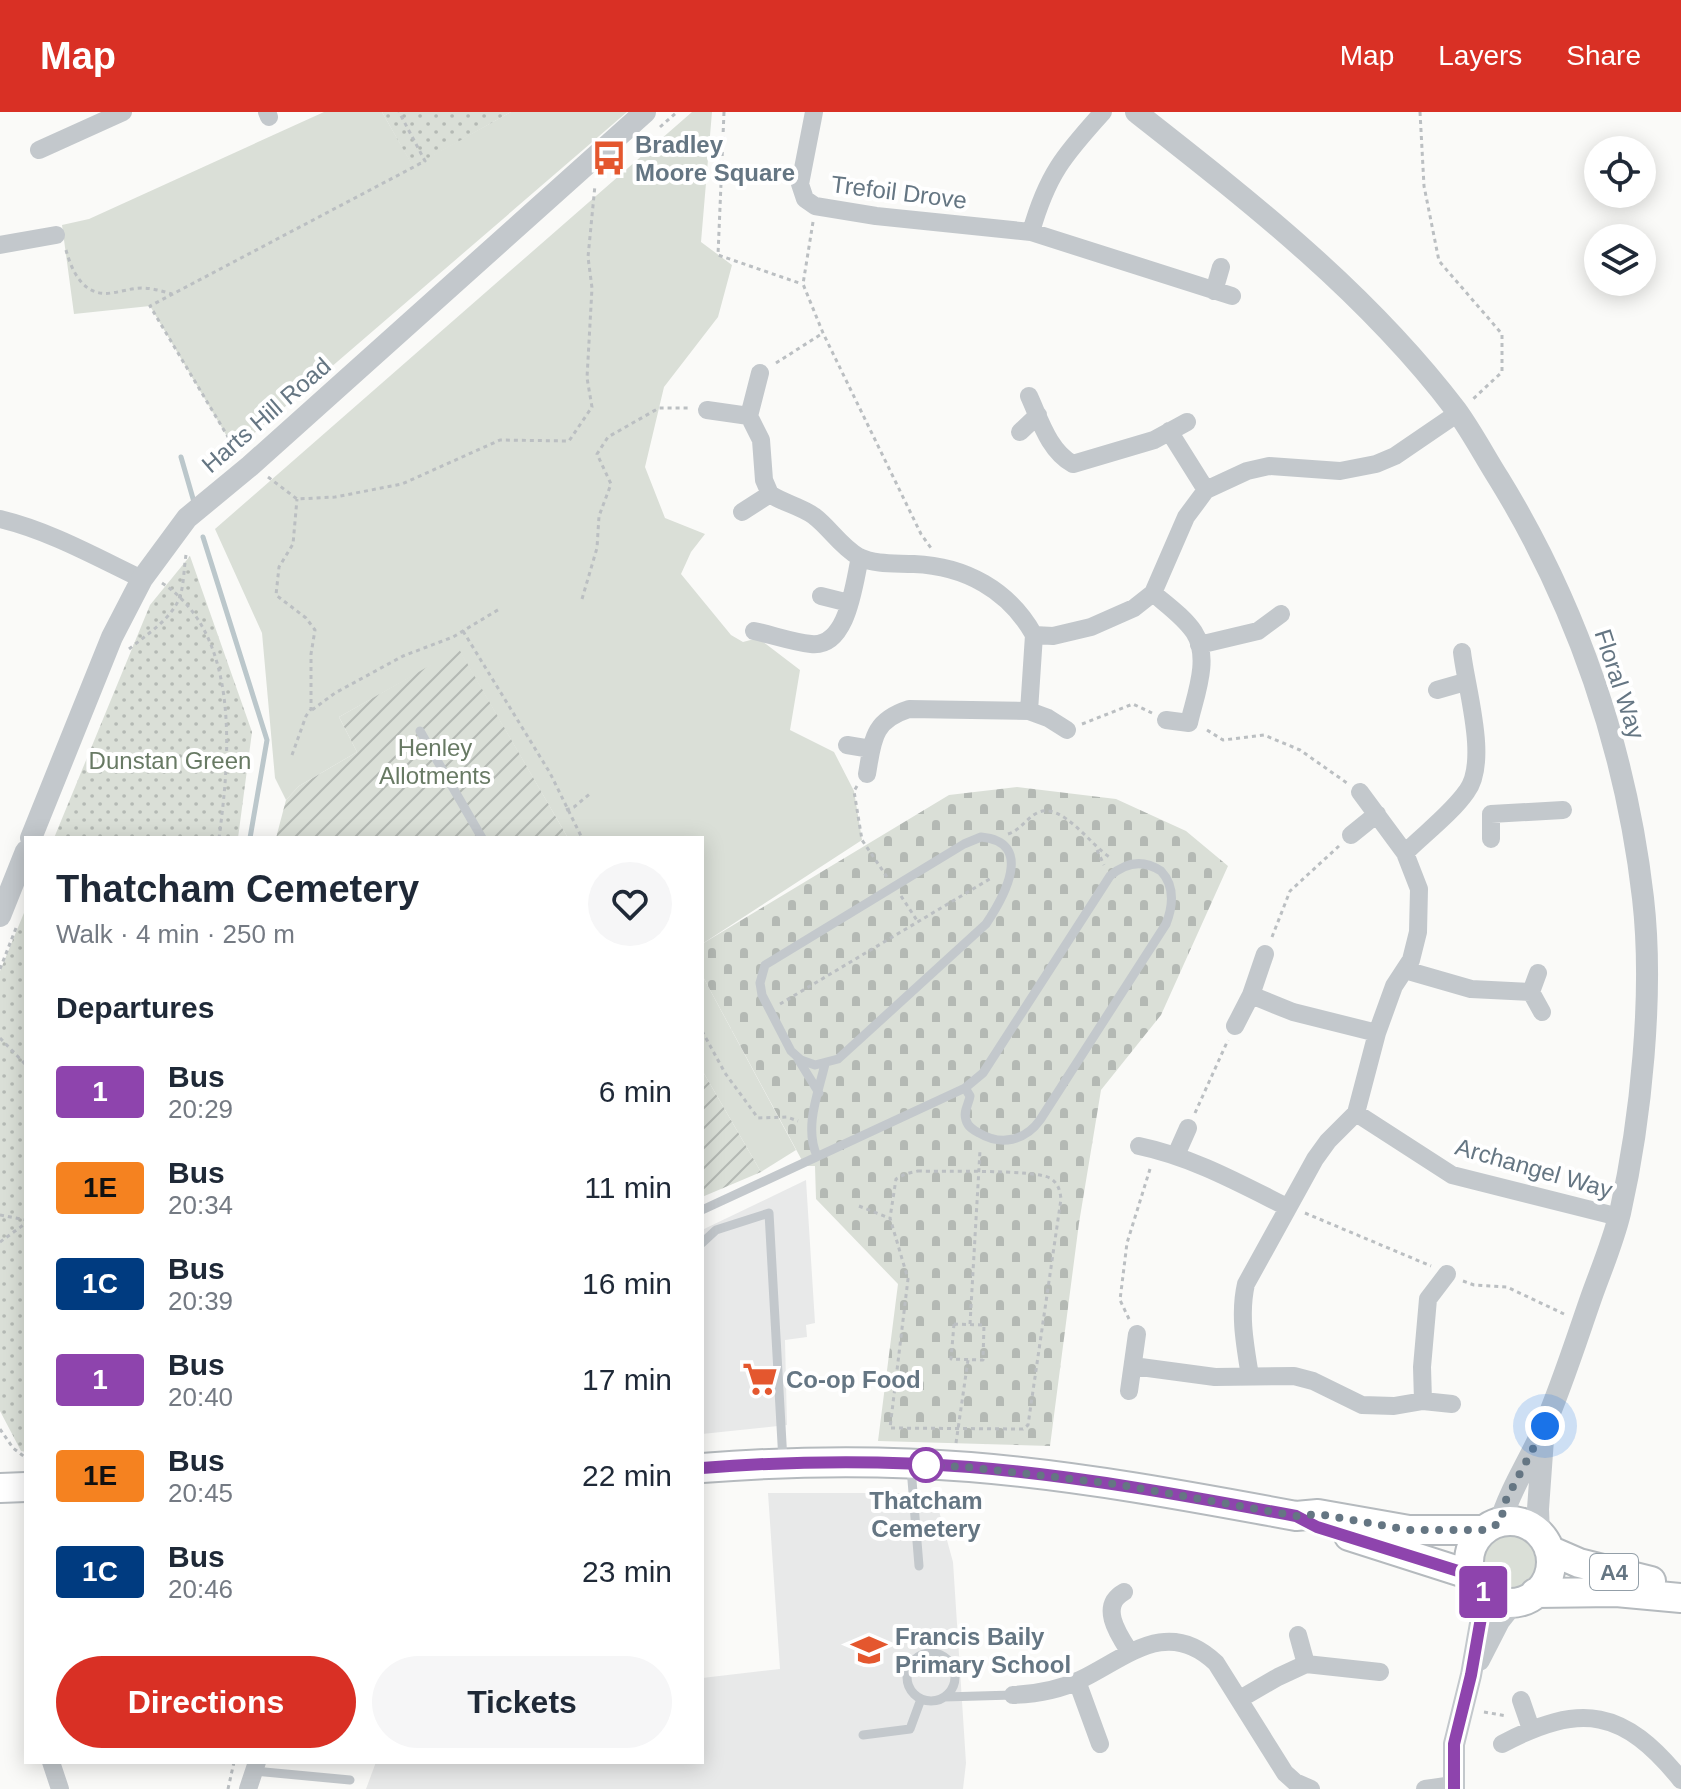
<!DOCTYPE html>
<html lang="en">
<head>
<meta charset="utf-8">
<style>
  body { margin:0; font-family:Arial,sans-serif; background:#f6f6f7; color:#1f2937; height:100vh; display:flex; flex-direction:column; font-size:30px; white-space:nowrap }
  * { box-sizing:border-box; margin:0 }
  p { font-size:26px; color:#747a83 }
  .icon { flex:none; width:44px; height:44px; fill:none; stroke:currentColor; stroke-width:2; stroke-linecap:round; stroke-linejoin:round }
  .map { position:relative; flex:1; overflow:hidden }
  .details { position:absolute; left:24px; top:724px; width:680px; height:928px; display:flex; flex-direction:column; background:#fff; border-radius:0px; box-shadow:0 4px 20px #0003 }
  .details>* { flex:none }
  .badge { padding:0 16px; border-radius:6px; font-size:28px; line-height:52px }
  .tools { position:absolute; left:1584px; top:24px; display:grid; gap:16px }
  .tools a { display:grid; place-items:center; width:72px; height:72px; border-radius:50%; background:#fff; box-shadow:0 4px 20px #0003; font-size:40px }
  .you { position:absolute; width:40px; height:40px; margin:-20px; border:6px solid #fff; border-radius:50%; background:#1a73e8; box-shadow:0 0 0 12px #1a73e833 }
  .map>.badge { position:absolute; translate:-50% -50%; box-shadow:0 0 0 4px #fff }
  h2 { padding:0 32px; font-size:30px; line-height:72px }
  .round { display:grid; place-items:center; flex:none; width:84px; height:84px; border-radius:42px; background:#f6f6f7 }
  .overview { display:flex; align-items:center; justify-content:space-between; height:136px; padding:0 32px }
  h1 { font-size:38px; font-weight:700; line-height:60px }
  .action { display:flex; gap:16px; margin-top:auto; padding:16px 32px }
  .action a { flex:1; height:92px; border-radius:48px; background:#d93025; color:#fff; font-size:32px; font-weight:700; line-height:92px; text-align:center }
  .action a+a { background:#f6f6f7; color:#1f2937 }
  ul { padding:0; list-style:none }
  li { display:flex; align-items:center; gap:24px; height:96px; padding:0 32px }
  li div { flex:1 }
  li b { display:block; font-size:30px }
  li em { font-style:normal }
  li .badge { min-width:88px; font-weight:700; text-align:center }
  header { display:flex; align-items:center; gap:48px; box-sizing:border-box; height:112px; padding:0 40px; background:#d93025; color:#fff }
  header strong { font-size:38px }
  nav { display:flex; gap:44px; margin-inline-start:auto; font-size:28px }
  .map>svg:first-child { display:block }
  .built { fill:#e8e9e9 }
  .grass { fill:#dadfd7 }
  .cemetery { fill:url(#cemetery-stones) }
  .park { fill:url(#park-dots) }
  .garden { fill:url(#garden-furrows) }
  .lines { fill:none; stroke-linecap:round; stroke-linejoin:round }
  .stream { stroke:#bbc7cb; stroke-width:5 }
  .primary-casing { stroke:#b5babe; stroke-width:32 }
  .path { stroke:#bbbfc2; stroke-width:3; stroke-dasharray:4 4; stroke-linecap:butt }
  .service { stroke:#c3c8cc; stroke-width:9 }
  .minor { stroke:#c3c8cc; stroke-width:18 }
  .tertiary { stroke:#c3c8cc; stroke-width:22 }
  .primary { stroke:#fff; stroke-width:28 }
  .line-casing { stroke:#fff; stroke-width:18 }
  .line { stroke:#8e44ad; stroke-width:12 }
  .walk { stroke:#657683; stroke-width:8; stroke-dasharray:0 14.4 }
  .stop-dot { fill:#fff; stroke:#8e44ad; stroke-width:4 }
  .labels { text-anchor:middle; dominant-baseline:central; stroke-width:8; stroke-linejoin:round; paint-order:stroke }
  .shield { fill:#fff; stroke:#939fa8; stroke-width:2 }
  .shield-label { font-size:22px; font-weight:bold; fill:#657683 }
  .poi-label { font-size:24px; font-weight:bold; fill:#657683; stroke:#fff; text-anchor:start }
  .street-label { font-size:24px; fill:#657683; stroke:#fff }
  .park-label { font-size:24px; fill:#687a64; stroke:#fff }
  .stop-label { font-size:24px; font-weight:bold; fill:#657683; stroke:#fff }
</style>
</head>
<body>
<header>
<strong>Map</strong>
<nav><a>Map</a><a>Layers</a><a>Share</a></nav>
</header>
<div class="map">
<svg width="1681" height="1677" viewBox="0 0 1681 1677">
  <defs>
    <pattern id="cemetery-stones" width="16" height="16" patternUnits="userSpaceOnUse" patternTransform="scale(2)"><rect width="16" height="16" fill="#dadfd7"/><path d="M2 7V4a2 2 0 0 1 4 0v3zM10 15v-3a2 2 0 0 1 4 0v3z" fill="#b4b9b4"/></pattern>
    <pattern id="park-dots" width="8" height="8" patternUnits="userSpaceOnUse" patternTransform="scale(2)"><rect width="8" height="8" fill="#dadfd7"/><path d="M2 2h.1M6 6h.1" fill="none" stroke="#b4b9b4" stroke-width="1.8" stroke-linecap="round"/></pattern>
    <pattern id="garden-furrows" width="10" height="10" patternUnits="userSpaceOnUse" patternTransform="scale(2)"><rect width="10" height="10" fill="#dadfd7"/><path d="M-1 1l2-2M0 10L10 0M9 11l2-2" fill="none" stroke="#b4b9b4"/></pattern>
  </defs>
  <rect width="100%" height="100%" fill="#fafaf8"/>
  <path class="built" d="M 806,1068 L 815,1211 L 806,1213 L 807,1225 L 785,1228 L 787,1313 L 702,1322 L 702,1118 Z
    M 768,1381 L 934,1381 L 953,1450 L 966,1651 L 963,1677 L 366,1677 L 376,1650 L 702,1650 L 702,1566 L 780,1557 Z"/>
  <path class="grass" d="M 324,0 L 382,0 L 413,54 L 511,0 L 627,0 L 235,338 L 150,194 L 74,202 L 62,113 L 89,107 Z
    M 692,0 L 712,0 L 701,130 L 732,153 L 718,205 L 664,275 L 645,355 L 665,406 L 705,422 L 691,440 L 681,462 L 731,523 L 743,530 L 758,526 L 800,558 L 790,618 L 834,640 L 854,679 L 862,728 L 702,832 L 702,726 L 568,726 L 459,538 L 339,605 L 357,640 L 299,674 L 286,688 L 275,666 L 262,521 L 215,417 Z
    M 702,863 L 796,1038 L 761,1060 L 702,958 Z
    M1477 1451a33 33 0 1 1 66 0a33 33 0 1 1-66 0Z"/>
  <path class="cemetery" d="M 1017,675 L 1116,687 L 1186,719 L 1228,754 L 1161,903 L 1101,978 L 1079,1111 L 1050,1334 L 878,1329 L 898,1172 L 816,1087 L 815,1054 L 805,1054 L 702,863 L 702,832 L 949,683 Z"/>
  <path class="park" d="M 382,0 L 511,0 L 413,55 Z
    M 190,444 L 252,620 L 238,726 L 54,726 L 150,493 Z
    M 26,796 L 26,1340 L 21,1339 L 0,1299 L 0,859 Z"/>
  <path class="garden" d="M 459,537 L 568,726 L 276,726 L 286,688 L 299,674 L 357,640 L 339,605 Z
    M 702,958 L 761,1060 L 702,1085 Z"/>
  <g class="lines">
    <path class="stream" d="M 181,345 L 194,390
      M 203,425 L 267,628 L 250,726"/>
    <g class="primary-casing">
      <path id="primary" d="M 702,1356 C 791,1349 882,1348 970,1355 C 1080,1364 1188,1384 1296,1404 L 1318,1402 L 1409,1418 L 1484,1418
        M 0,1376 L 26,1375
        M1469 1450a41 41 0 1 1 82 0a41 41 0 1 1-82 0Z
        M 1349,1424 L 1471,1463
        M 1549,1438 L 1579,1451 L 1651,1469
        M 1535,1481 L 1616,1480 L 1681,1486"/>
    </g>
    <path class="path" d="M 724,0 L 718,143 L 802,172
      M 1420,0 L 1424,74 L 1439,149 L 1502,222 L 1502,260 L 1473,287
      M 660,15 L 677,0
      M 813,110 L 803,172 L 823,221 L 921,422 L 931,436
      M 66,138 C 72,160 84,185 111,181 C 121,180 131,176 142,176 C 152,176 162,179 172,182
      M 776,251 L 823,221
      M 237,340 L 150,194 L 425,49 L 399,0
      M 268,365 L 297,387 L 335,385 L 402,372 L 500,328 L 569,329 L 592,295 L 587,266 L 592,176 L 588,145 L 595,73
      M 162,471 C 241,523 230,644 219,726
      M 582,487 L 597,436 L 599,404 L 611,372 L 597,342 L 608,325 L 659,296 L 691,296
      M 463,519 L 550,661 L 582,726
      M 129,537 C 146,523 175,505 181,481 C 184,469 184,455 186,443
      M 312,598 L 335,581 L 403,544 L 453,525 L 501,496
      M 1082,612 L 1133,592 L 1152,601
      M 1207,618 L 1223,628 L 1264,623 L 1300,638 L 1347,671
      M 292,643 L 306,604 L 311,597 L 311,542 L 315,518 L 306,506 L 276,483 L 279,455 L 293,432 L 297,387
      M 857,674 L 854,679 L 862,728 L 887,765
      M 566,698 L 574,695 L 592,680
      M 1008,722 C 1021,718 1027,705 1039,700 C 1063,691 1091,734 1111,746
      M 1097,738 L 1104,753
      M 901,784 L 918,810
      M 1272,825 L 1290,779 L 1339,734
      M 0,857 L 16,816
      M 780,892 L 993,765
      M 702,919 L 725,961 L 758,1006 L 787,1005 L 798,1009
      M 0,926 L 26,953
      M 1195,1001 L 1228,928
      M 918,1059 C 943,1060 1032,1057 1050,1066 C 1058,1071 1060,1078 1061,1087 L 1028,1313 L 1023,1317 L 890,1316 L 908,1167 L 890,1106 L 896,1067 L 905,1062 Z
      M 859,1094 L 889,1106
      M 1305,1101 L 1431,1154
      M 0,1103 L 26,1108
      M 0,1130 L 26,1111
      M 1463,1169 L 1474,1173 L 1507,1175 L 1564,1202
      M 1129,1207 L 1120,1188 L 1127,1131 L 1150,1057
      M 954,1212 L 984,1213 L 983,1248 L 951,1247 Z
      M 970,1212 L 980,1038
      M 0,1317 L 13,1336 L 26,1346
      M 956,1331 L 968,1248
      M 1484,1600 L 1507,1604
      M 228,1677 L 234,1650"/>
    <path class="service" d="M 420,619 L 482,726
      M 981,725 C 1035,730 1004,785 986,812 L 838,947 L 815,953 L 801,948 L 791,939 L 762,883 L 760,871 L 765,853 L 964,732 Z
      M 798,947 L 819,981
      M 817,1044 C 804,1015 818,982 825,952
      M 702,1098 L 965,976 L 970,984 C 969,992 963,999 966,1008 C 968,1015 973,1018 979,1021 C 1001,1034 1025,1029 1040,1008 L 1166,812 C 1173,794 1175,774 1161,759 C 1143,747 1126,750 1110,764 L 983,961 L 965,976
      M 702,1131 L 716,1118 L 769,1101 L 783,1349
      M 911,1356 L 919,1454
      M907 1565a24 24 0 1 1 48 0a24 24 0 1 1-48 0Z
      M 944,1585 L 1013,1583
      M 863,1623 L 910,1617 L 921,1587
      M 254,1659 L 350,1668"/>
    <path class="minor" d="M 267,0 L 269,5
      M 814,0 L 800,72 L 805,87 L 815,94 L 876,104 L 1031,120 L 1232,184
      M 39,38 L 123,0
      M 1031,120 C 1047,63 1064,43 1103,0
      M 0,133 L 56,123
      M 1214,179 L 1221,155
      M 760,261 L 749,304 L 761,328 L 764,368 L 770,382 C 783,391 800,394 814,404 C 830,416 840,434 859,445 C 876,453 895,451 914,452 C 965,454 1009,478 1034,523 L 1053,524 L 1091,515 L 1134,496 L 1153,481 L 1186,405 L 1206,378 L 1247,359 L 1269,354 L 1340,359 L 1376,352 L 1395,344 L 1458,301
      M 1029,284 C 1040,308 1049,339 1073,352 L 1154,328 L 1187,310
      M 707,298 L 749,304
      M 1169,319 L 1206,378
      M 1020,320 L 1038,303
      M 742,400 L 770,382
      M 0,407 C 50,419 96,445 142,467
      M 1153,481 C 1167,493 1184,505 1194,520 C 1211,546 1195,584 1189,611 L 1166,608
      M 821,484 L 849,491
      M 754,519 C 773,523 792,530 811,532 C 848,536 854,471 860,445
      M 1199,533 L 1258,519 L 1281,502
      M 1437,578 L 1465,570
      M 1029,599 L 1034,523
      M 847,633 L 871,637
      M 867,662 C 873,628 872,609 909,597 L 1029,599 L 1048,606 L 1067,618
      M 1351,723 L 1377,702
      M 1491,727 L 1491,702 L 1563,698
      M 1405,741 C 1425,721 1451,702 1467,679 C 1489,649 1466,576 1462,540
      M 1405,858 L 1471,877 L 1531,880
      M 1538,861 L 1531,880 L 1542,900
      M 1251,883 L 1293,900 L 1377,921
      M 1235,914 L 1251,883 L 1265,842
      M 1356,1001 L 1452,1063 L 1619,1105
      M 1139,1034 C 1192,1045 1239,1071 1287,1095
      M 1176,1043 L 1188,1016
      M 1133,1254 L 1215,1265 L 1294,1264 L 1313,1269 L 1362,1293 L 1394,1294 L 1423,1289 L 1452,1292
      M 1250,1264 C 1245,1233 1239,1202 1246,1172 L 1315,1047 L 1328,1029 L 1356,1001 L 1377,921 L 1394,874 L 1411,848 L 1418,820 L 1419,777 L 1405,741 L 1360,680
      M 1129,1279 L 1137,1222
      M 1423,1289 L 1422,1255 L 1428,1187 L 1447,1162
      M 1124,1480 C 1099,1494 1118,1522 1129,1539
      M 1298,1523 L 1306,1552
      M 1077,1569 L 1100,1632
      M 1013,1583 C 1035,1582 1059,1578 1080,1568 C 1126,1546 1167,1504 1216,1551 L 1285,1661 L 1295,1670 L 1311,1677
      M 1240,1587 L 1278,1565 L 1306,1552 L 1380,1560
      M 1521,1588 L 1531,1617
      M 1502,1632 C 1581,1590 1624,1597 1681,1668
      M 51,1650 L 60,1677
      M 248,1677 L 257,1650
      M 1425,1677 L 1453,1673"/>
    <path class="tertiary" d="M 1136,0 C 1252,91 1367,181 1456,298 C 1472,320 1485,345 1499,367 C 1577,494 1626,638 1643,786 C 1654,881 1641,1008 1620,1101 C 1613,1130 1601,1158 1591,1186 C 1576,1229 1562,1273 1544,1315 C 1530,1348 1510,1377 1500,1411
      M 31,726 L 112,525 L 142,467 L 187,406 L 250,354 L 645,0
      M 0,804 L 26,739
      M 1539,1423 L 1538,1397 L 1543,1327
      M 1479,1548 L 1499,1509 L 1514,1490
      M 1454,1677 L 1454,1632 L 1471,1563 L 1485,1483"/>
    <use href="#primary" class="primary"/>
  </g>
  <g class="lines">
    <g class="line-casing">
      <path id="line" d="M 702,1356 C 791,1349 882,1348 970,1355 C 1080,1364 1188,1384 1296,1404 L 1317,1415 L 1471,1463 L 1485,1483 L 1471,1563 L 1454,1632 L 1454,1677"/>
    </g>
    <use href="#line" class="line"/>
    <path class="walk" d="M 926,1353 L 967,1355 L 1115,1372 L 1296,1404 L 1318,1402 L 1409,1418 L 1484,1418 L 1500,1411 L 1506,1388 L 1545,1314"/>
  </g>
  <defs>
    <g id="bus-bare" transform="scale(2.76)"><path d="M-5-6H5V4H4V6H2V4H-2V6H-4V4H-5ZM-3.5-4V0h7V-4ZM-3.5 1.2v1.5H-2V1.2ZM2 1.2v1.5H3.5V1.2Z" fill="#e4572e" stroke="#fff" stroke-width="2.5" paint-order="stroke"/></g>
    <g id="supermarket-bare" transform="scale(2.76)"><path d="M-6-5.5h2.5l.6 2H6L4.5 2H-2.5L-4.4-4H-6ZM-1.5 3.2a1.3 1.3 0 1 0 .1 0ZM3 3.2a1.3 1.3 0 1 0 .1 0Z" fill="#e4572e" stroke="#fff" stroke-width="2.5" paint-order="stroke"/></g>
    <g id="school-bare" transform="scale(2.76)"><path d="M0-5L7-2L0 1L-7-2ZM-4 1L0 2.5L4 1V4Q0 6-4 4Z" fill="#e4572e" stroke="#fff" stroke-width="2.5" paint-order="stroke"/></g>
  </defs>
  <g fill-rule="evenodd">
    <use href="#bus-bare" x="609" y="46"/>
    <use href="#supermarket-bare" x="760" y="1267"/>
    <use href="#school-bare" x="869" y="1538"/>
  </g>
  <circle class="stop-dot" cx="926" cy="1353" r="16"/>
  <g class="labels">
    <rect class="shield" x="1590" y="1442" width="48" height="36" rx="6"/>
    <g class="shield-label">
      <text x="1614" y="1460">A4</text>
    </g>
    <g class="poi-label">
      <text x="635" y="32">Bradley<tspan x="635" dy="28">Moore Square</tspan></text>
      <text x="786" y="1267">Co-op Food</text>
      <text x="895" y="1524">Francis Baily<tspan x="895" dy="28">Primary School</tspan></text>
    </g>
    <g class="street-label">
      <text transform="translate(899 80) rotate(7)">Trefoil Drove</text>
      <text transform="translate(266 303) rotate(-41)">Harts Hill Road</text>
      <text transform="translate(1620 572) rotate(72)">Floral Way</text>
      <text transform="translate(1534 1056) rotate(16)">Archangel Way</text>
    </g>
    <g class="park-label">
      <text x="435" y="635">Henley<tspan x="435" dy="28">Allotments</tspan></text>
      <text x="170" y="648">Dunstan Green</text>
    </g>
    <g class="stop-label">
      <text x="926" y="1388">Thatcham<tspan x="926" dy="28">Cemetery</tspan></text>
    </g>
  </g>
</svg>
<div class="tools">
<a><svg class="icon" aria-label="locate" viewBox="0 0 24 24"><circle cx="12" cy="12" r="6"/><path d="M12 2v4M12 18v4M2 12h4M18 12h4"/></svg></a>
<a><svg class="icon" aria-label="layers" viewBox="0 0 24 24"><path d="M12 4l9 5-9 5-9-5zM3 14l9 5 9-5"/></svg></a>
</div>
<div class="you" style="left:1545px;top:1314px"></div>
<b class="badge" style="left:1483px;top:1480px;background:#8e44ad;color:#fff">1</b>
<section class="details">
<div class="overview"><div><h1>Thatcham Cemetery</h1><p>Walk · 4 min · 250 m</p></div><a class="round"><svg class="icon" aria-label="heart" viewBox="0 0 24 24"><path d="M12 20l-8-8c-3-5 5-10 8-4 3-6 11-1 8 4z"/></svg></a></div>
<h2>Departures</h2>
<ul>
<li><span class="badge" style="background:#8e44ad;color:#fff">1</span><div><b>Bus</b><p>20:29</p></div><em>6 min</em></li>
<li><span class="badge" style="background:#f58220;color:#111">1E</span><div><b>Bus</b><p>20:34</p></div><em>11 min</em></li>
<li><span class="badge" style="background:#003b80;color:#fff">1C</span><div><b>Bus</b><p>20:39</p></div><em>16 min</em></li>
<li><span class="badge" style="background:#8e44ad;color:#fff">1</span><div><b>Bus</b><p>20:40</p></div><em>17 min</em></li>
<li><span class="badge" style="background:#f58220;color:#111">1E</span><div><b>Bus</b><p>20:45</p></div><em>22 min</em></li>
<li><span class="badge" style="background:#003b80;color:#fff">1C</span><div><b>Bus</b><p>20:46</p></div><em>23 min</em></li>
</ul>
<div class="action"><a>Directions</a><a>Tickets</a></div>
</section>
</div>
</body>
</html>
